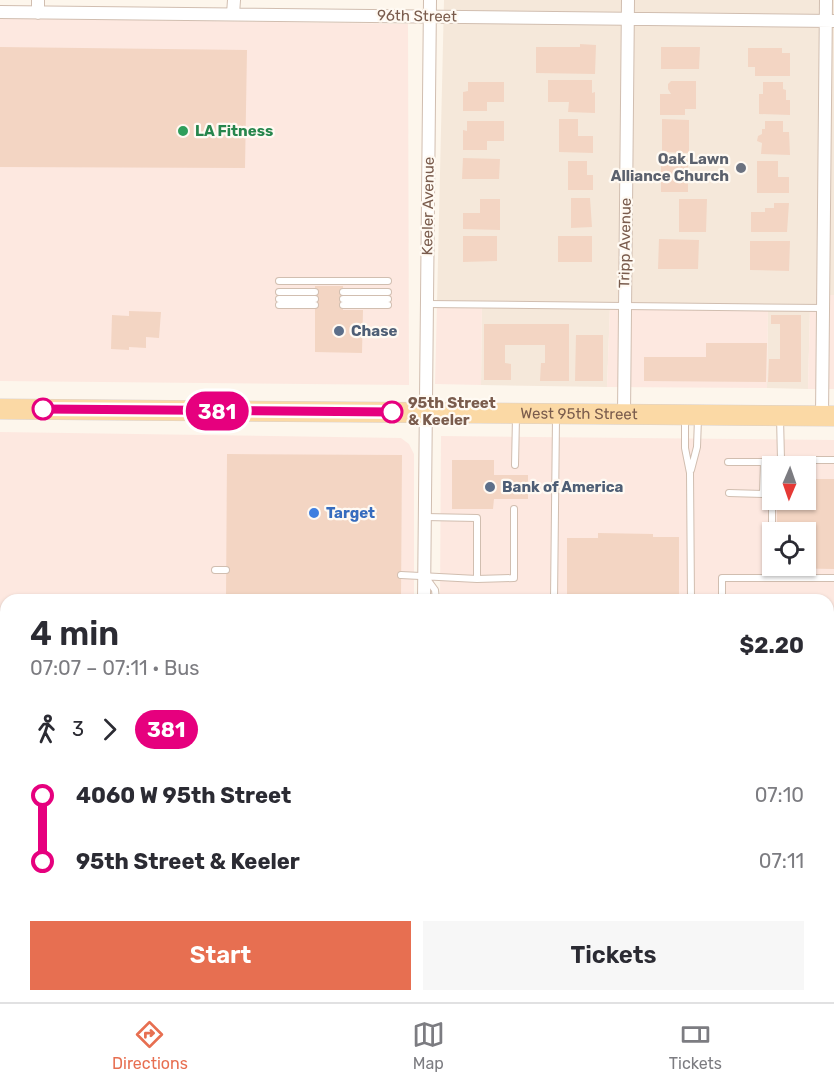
<!DOCTYPE html>
<html lang="en">
<head>
<meta charset="utf-8">
<style>
  body { margin:0; font-family:Rubik,sans-serif; background:#f7f7f7; color:#2b2b33; height:100vh; display:flex; flex-direction:column; font-size:22px; white-space:nowrap }
  * { box-sizing:border-box; margin:0 }
  p { font-size:20px; color:#7c7c81 }
  .icon { flex:none; width:33px; height:33px; fill:none; stroke:currentColor; stroke-width:2; stroke-linecap:round; stroke-linejoin:round }
  .map { position:relative; flex:1; overflow:hidden }
  .drawer { position:absolute; left:0px; top:594px; width:834px; height:408px; display:flex; flex-direction:column; background:#fff; border-radius:18px 18px 0 0; box-shadow:0 2px 4px #0004 }
  .drawer>* { flex:none }
  .badge { padding:0 12px; border-radius:20px; font-size:21px; line-height:39px }
  .needle { width:39px; rotate:182deg }
  .fabs { position:absolute; left:762px; top:456px; display:grid; gap:12px }
  .fabs a { display:grid; place-items:center; width:54px; height:54px; border-radius:0px; background:#fff; box-shadow:0 2px 4px #0004; font-size:30px }
  .map>.badge { position:absolute; translate:-50% -50%; box-shadow:0 0 0 3px #fff }
  .legs { display:flex; align-items:center; gap:9px; height:66px; padding:0 30px; font-size:20px }
  .legs p { margin-inline-start:auto }
  .overview { display:flex; align-items:center; justify-content:space-between; height:102px; padding:0 30px }
  h1 { font-size:33px; font-weight:600; line-height:45px }
  .cta { display:flex; gap:12px; margin-top:auto; padding:12px 30px }
  .cta a { flex:1; height:69px; border-radius:0px; background:#e76f51; color:#fff; font-size:24px; font-weight:600; line-height:69px; text-align:center }
  .cta a+a { background:#f7f7f7; color:#2b2b33 }
  ul { padding:0 30px; list-style:none }
  li { display:flex; align-items:center; gap:21px; height:66px; font-size:22px }
  li i { display:grid; place-items:center; width:9px; height:100%; margin:0 8px; background:currentColor }
  li i::after { content:''; width:15px; height:15px; margin:-8px; border:4px solid; border-radius:50%; background:#fff }
  li p { margin-inline-start:auto }
  li:first-child i { background:linear-gradient(#0000 50%,currentColor 0) }
  li:last-child i { background:linear-gradient(currentColor 50%,#0000 0) }
  .dock { display:flex; justify-content:space-around; align-items:center; height:84px; border-top:2px solid #e1e1e2; background:#fff; font-size:16px; color:#7c7c81 }
  .dock a { display:grid; justify-items:center; gap:3px }
  .dock .active { color:#e76f51 }
  .map>svg:first-child { display:block }
  .residential { fill:#f5e8da }
  .commercial { fill:#fde8e0; fill-rule:evenodd }
  .education { fill:#f3e8fa }
  .medical { fill:#fbdfe3 }
  .building { fill:#f3d5c3 }
  .lines { fill:none; stroke-linecap:round; stroke-linejoin:round }
  .lane-casing { stroke:#d1beb0; stroke-width:8 }
  .street-casing { stroke:#d1beb0; stroke-width:14 }
  .primary-casing { stroke:#dad1cd; stroke-width:21 }
  .lane { stroke:#fff; stroke-width:6 }
  .street { stroke:#fff; stroke-width:12 }
  .primary { stroke:#fbd9a5; stroke-width:20 }
  .line-1-casing { stroke:#fff; stroke-width:14 }
  .line-1 { stroke:#e6007e; stroke-width:9 }
  .leisure-dot { fill:#2e9e5b; stroke:#fffaf3; stroke-width:2 }
  .worship-dot { fill:#6b7280; stroke:#fffaf3; stroke-width:2 }
  .service-dot { fill:#5c6f8a; stroke:#fffaf3; stroke-width:2 }
  .stop-1-dot { fill:#fff; stroke:#e6007e; stroke-width:3 }
  .shop-dot { fill:#3f7fe0; stroke:#fffaf3; stroke-width:2 }
  .labels { text-anchor:middle; dominant-baseline:central; stroke-width:4.5; stroke-linejoin:round; paint-order:stroke }
  .street-label { font-size:15px; fill:#7a5c4d; stroke:#fffaf3 }
  .leisure-label { font-size:15px; font-weight:bold; fill:#27864d; stroke:#fffaf3; text-anchor:start }
  .worship-label { font-size:15px; font-weight:bold; fill:#5b616d; stroke:#fffaf3; text-anchor:end }
  .service-label { font-size:15px; font-weight:bold; fill:#4e5e75; stroke:#fffaf3; text-anchor:start }
  .stop-label { font-size:15px; font-weight:bold; fill:#7a5c4d; stroke:#fffaf3; text-anchor:start }
  .shop-label { font-size:15px; font-weight:bold; fill:#366cbe; stroke:#fffaf3; text-anchor:start }
</style>
</head>
<body>
<div class="map">
<svg width="834" height="1002" viewBox="0 0 834 1002">
  <rect width="100%" height="100%" fill="#fdf6ec"/>
  <path class="residential" d="M 444,0 L 834,0 L 834,295 L 823,295 L 823,308 L 810,308 L 808,389 L 767,388 L 768,308 L 610,307 L 607,387 L 481,385 L 482,305 L 437,304 Z
    M 0,914 L 6,914 L 6,996 L 414,996 L 414,1002 L 0,1002 Z"/>
  <path class="commercial" d="M 0,18 L 408,24 L 409,385 L 0,381 Z
    M 823,295 L 834,295 L 834,389 L 808,389 L 810,308 L 822,308 Z
    M 437,304 L 482,305 L 481,385 L 435,384 Z
    M 610,306 L 768,307 L 767,388 L 607,387 Z
    M 0,432 L 401,438 L 409,444 L 414,454 L 414,600 L 6,600 L 6,914 L 0,914 Z
    M 441,436 L 834,440 L 834,641 L 828,641 L 828,600 L 440,600 ZM 772,466 L 806,466 L 806,500 L 772,500 ZM 772,532 L 806,532 L 806,566 L 772,566 Z"/>
  <path class="education" d="M 435,996 L 744,996 L 744,1002 L 435,1002 Z"/>
  <path class="medical" d="M 828,641 L 834,641 L 834,1002 L 744,1002 L 744,996 L 828,996 Z"/>
  <path class="building" d="M 580,44 L 596,45 L 595,74 L 536,73 L 536,47 L 580,47 Z
    M 0,47 L 247,50 L 245,168 L 0,167 Z
    M 661,47 L 700,47 L 699,69 L 661,69 Z
    M 748,48 L 782,48 L 782,53 L 790,53 L 790,76 L 755,76 L 755,67 L 748,67 Z
    M 548,80 L 592,80 L 592,93 L 595,92 L 595,113 L 568,112 L 569,102 L 548,102 Z
    M 671,81 L 696,81 L 696,109 L 685,109 L 685,115 L 660,115 L 660,94 L 671,94 L 668,89 L 668,84 Z
    M 468,82 L 504,82 L 504,102 L 487,102 L 487,111 L 463,111 L 463,92 L 468,91 Z
    M 763,82 L 783,82 L 783,89 L 786,90 L 786,100 L 790,100 L 790,115 L 759,114 L 759,94 L 763,94 Z
    M 559,119 L 578,119 L 578,136 L 593,136 L 593,153 L 559,152 Z
    M 662,119 L 689,120 L 689,153 L 662,152 Z
    M 467,121 L 504,121 L 504,141 L 487,141 L 487,150 L 463,150 L 463,130 L 467,131 Z
    M 765,121 L 783,121 L 783,132 L 789,132 L 790,155 L 761,154 L 762,143 L 757,141 L 758,136 L 762,134 L 762,129 L 765,129 Z
    M 463,158 L 500,159 L 499,179 L 462,179 Z
    M 661,159 L 688,160 L 688,192 L 661,192 Z
    M 568,161 L 587,161 L 587,175 L 593,175 L 593,190 L 568,190 Z
    M 757,161 L 778,161 L 778,177 L 789,177 L 789,193 L 757,193 Z
    M 571,198 L 590,198 L 592,227 L 571,228 Z
    M 480,199 L 500,199 L 500,230 L 463,229 L 463,213 L 480,213 Z
    M 679,199 L 707,199 L 706,232 L 679,232 Z
    M 774,203 L 789,203 L 787,232 L 751,232 L 751,212 L 765,212 L 765,208 L 774,208 Z
    M 463,236 L 497,236 L 497,261 L 463,262 Z
    M 558,236 L 592,236 L 592,262 L 558,262 Z
    M 659,239 L 699,240 L 698,269 L 658,269 Z
    M 750,241 L 790,241 L 789,271 L 750,270 Z
    M 315,286 L 343,286 L 343,310 L 363,310 L 362,353 L 315,352 Z
    M 129,311 L 161,312 L 159,338 L 146,337 L 146,348 L 129,347 L 129,350 L 111,349 L 112,315 L 129,316 Z
    M 771,315 L 801,315 L 801,382 L 768,382 L 769,359 L 780,359 L 780,324 L 771,324 Z
    M 484,324 L 569,324 L 569,381 L 540,381 L 541,363 L 545,363 L 545,345 L 505,345 L 505,363 L 511,364 L 511,380 L 484,380 Z
    M 576,335 L 603,335 L 603,381 L 575,381 Z
    M 706,343 L 767,343 L 766,382 L 644,381 L 644,357 L 706,357 Z
    M 227,454 L 402,455 L 401,600 L 226,600 Z
    M 452,460 L 494,460 L 494,475 L 528,475 L 528,499 L 494,499 L 493,509 L 452,509 Z
    M 806,479 L 834,479 L 834,569 L 777,568 L 777,566 L 806,566 L 806,532 L 777,532 L 777,506 L 798,506 L 798,500 L 806,500 Z
    M 598,533 L 653,534 L 653,537 L 679,537 L 679,598 L 567,597 L 567,538 L 598,538 Z
    M 0,731 L 6,731 L 6,883 L 0,883 Z
    M 0,949 L 6,949 L 6,986 L 0,986 Z"/>
  <g class="lines">
    <g class="lane-casing">
      <path id="lane" d="M 279,281 L 388,281
        M 279,292 L 315,292
        M 343,292 L 388,292
        M 279,299 L 315,299
        M 343,299 L 388,299
        M 427,304 L 823,308
        M 279,305 L 315,305
        M 343,305 L 388,305
        M 780,417 L 781,460 L 834,460
        M 685,418 L 685,448 L 690,473 L 691,600
        M 728,462 L 764,462 L 763,494 L 772,496
        M 764,462 L 781,460 L 782,466
        M 515,465 L 516,417
        M 691,470 L 697,447 L 698,418
        M 729,493 L 763,494
        M 772,496 L 772,547
        M 425,517 L 477,518 L 477,579 L 514,578 L 514,509
        M 773,566 L 773,578 L 834,578
        M 215,570 L 226,570
        M 401,575 L 477,579
        M 427,579 L 435,590 L 436,600
        M 554,600 L 556,418
        M 722,600 L 722,578 L 773,578
        M 828,660 L 834,663
        M 828,789 L 834,789
        M 715,1002 L 715,996
        M 764,1002 L 764,996"/>
    </g>
    <g class="street-casing">
      <path id="street" d="M 38,0 L 38,13
        M 0,12 L 834,21
        M 233,14 L 234,0
        M 624,414 L 628,0
        M 822,416 L 826,0
        M 424,600 L 430,0
        M 422,1002 L 422,996"/>
    </g>
    <g class="primary-casing">
      <g id="primary">
        <path id="s1" d="M 0,409 L 834,416"/>
      </g>
    </g>
    <use href="#lane" class="lane"/>
    <use href="#street" class="street"/>
    <use href="#primary" class="primary"/>
  </g>
  <g class="lines">
    <g class="line-1-casing">
      <path id="line-1" d="M 43,409 L 392,412"/>
    </g>
    <use href="#line-1" class="line-1"/>
  </g>
  <circle class="leisure-dot" cx="183" cy="131" r="6"/>
  <circle class="worship-dot" cx="741" cy="168" r="6"/>
  <g class="service-dot">
    <circle cx="339" cy="331" r="6"/>
    <circle cx="490" cy="487" r="6"/>
  </g>
  <g class="stop-1-dot">
    <circle cx="43" cy="409" r="10"/>
    <circle cx="392" cy="412" r="10"/>
  </g>
  <circle class="shop-dot" cx="314" cy="513" r="6"/>
  <g class="labels">
    <g class="street-label">
      <text transform="translate(417 16) rotate(1)">96th Street</text>
      <text transform="translate(428 206) rotate(-89)">Keeler Avenue</text>
      <text transform="translate(625 243) rotate(-89)">Tripp Avenue</text>
      <text stroke="none"><textPath href="#s1" startOffset="579">West 95th Street</textPath></text>
    </g>
    <g class="leisure-label">
      <text x="195" y="131">LA Fitness</text>
    </g>
    <g class="worship-label">
      <text x="729" y="159">Oak Lawn<tspan x="729" dy="17">Alliance Church</tspan></text>
    </g>
    <g class="service-label">
      <text x="351" y="331">Chase</text>
      <text x="502" y="487">Bank of America</text>
    </g>
    <g class="stop-label">
      <text x="408" y="403">95th Street<tspan x="408" dy="17">&amp; Keeler</tspan></text>
    </g>
    <g class="shop-label">
      <text x="326" y="513">Target</text>
    </g>
  </g>
</svg>
<div class="fabs">
<a><svg class="needle" viewBox="-14 -14 28 28"><path d="M0-13l5 13h-10z" fill="#e53935"/><path d="M0 13l5-13h-10z" fill="#7c7c81"/></svg></a>
<a><svg class="icon" aria-label="locate" viewBox="0 0 24 24"><circle cx="12" cy="12" r="6"/><path d="M12 2v4M12 18v4M2 12h4M18 12h4"/></svg></a>
</div>
<b class="badge" style="left:217px;top:411px;background:#e6007e;color:#fff">381</b>
<section class="drawer">
<div class="overview"><div><h1>4 min</h1><p>07:07 – 07:11 · Bus</p></div><b>$2.20</b></div>
<div class="legs"><svg class="icon" aria-label="walk" viewBox="0 0 24 24"><circle cx="13" cy="4" r="2"/><path d="M13 8l-2 6 4 7M11 14l-3 7M7 12l3-4h3l4 4"/></svg>3<svg class="icon" aria-label="forward" viewBox="0 0 24 24"><path d="M9 5l7 7-7 7"/></svg><b class="badge" style="background:#e6007e;color:#fff">381</b></div>
<ul>
<li><i style="color:#e6007e"></i><b>4060 W 95th Street</b><p>07:10</p></li>
<li><i style="color:#e6007e"></i><b>95th Street &amp; Keeler</b><p>07:11</p></li>
</ul>
<div class="cta"><a>Start</a><a>Tickets</a></div>
</section>
</div>
<nav class="dock">
<a class="active"><svg class="icon" aria-label="directions" viewBox="0 0 24 24"><path d="M12 3l9 9-9 9-9-9zM9 14v-3h6M13 9l2 2-2 2"/></svg>Directions</a>
<a><svg class="icon" aria-label="map" viewBox="0 0 24 24"><path d="M3 6l6-2 6 2 6-2v14l-6 2-6-2-6 2zM9 4v14M15 6v14"/></svg>Map</a>
<a><svg class="icon" aria-label="tickets" viewBox="0 0 24 24"><path d="M3 7h18v10H3zM15 7v10"/></svg>Tickets</a>
</nav>
</body>
</html>
